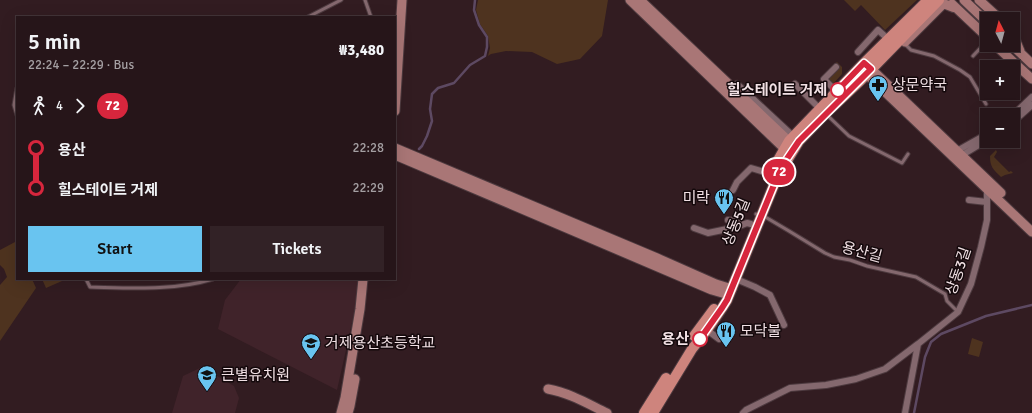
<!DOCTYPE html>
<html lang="en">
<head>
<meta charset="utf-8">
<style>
  body { margin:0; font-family:Signika,"Noto Sans KR",sans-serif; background:#322226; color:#f1f3f6; height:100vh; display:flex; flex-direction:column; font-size:15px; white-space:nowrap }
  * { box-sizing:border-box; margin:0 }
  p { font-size:13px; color:#a49fa2 }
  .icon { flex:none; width:22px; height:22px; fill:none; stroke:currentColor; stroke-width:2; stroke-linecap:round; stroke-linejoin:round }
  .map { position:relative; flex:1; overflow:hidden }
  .drawer { position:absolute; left:16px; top:16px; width:380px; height:264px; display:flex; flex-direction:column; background:#261519; border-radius:0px; box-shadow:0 4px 16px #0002,0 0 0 1px #423438 }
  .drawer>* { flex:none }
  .badge { padding:0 8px; border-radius:13px; font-size:14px; line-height:26px }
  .needle { width:26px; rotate:354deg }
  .controls { position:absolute; left:980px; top:12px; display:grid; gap:8px }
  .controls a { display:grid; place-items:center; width:40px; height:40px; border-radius:0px; background:#261519; box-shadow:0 4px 16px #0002,0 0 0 1px #423438; font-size:20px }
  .map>.badge { position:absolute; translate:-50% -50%; box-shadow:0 0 0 2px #fff }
  .legs { display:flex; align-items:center; gap:6px; height:44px; padding:0 12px; font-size:13px }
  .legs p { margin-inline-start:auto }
  .head { display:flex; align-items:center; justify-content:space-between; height:68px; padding:0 12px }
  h1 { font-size:22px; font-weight:600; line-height:30px }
  .action { display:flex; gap:8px; margin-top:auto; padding:8px 12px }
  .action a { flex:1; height:46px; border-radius:0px; background:#69c4f0; color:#111; font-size:16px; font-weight:600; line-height:46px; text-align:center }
  .action a+a { background:#322226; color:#f1f3f6 }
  ul { padding:0 12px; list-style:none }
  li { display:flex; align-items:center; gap:14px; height:40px; font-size:15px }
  li i { display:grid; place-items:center; width:6px; height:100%; margin:0 5px; background:currentColor }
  li i::after { content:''; width:10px; height:10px; margin:-5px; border:3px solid; border-radius:50%; background:#261519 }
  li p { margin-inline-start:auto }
  li:first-child i { background:linear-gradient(#0000 50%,currentColor 0) }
  li:last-child i { background:linear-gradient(currentColor 50%,#0000 0) }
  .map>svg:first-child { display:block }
  .built { fill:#40232a }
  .green { fill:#4e331f }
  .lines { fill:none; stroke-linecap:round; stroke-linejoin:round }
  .stream { stroke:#5d4962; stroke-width:2.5 }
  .lane-casing { stroke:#4d3a3f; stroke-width:5 }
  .street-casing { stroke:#4d3a3f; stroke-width:8 }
  .secondary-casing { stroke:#4d3a3f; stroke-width:11 }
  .primary-casing { stroke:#4d3a3f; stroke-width:12 }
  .lane { stroke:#84686e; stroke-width:3 }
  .street { stroke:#84686e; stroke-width:6 }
  .secondary { stroke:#a97676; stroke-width:9 }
  .primary { stroke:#ce847d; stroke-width:10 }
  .line-1-casing { stroke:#fff; stroke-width:9 }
  .line-1 { stroke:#d7263d; stroke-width:6 }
  .stop-1-dot { fill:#fff; stroke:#d7263d; stroke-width:2 }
  .labels { text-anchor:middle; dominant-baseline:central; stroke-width:3; stroke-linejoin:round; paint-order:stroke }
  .poi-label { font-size:15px; fill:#f1e0e4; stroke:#14090c; text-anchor:start }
  .stop-label { font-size:15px; font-weight:bold; fill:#f1e0e4; stroke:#14090c; text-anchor:end }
  .street-label { font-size:15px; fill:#f1e0e4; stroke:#14090c }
</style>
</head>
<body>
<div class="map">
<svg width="1032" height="413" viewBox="0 0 1032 413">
  <rect width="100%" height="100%" fill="#321c21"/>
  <path class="built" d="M 241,279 L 358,279 L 356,305 L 337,390 L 218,329 L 225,300 Z
    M 202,367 L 234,386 L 239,398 L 235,413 L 172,413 L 183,376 Z"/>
  <path class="green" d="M 478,0 L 608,0 L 602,36 L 580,59 L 557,64 L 532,52 L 506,51 L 491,54 L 488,56 L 490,48 L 488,36 L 480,24 L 476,10 Z
    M 844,0 L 917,0 L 885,30 L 861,5 L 855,11 Z
    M 837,62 L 842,67 L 842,74 L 832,85 L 828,80 L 838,70 L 837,66 L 835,64 Z
    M 996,150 L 997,152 L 994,157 L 1009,172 L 1011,171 L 1013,173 L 1005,175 L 1001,177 C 993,169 990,167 990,156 Z
    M 15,242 L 17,245 L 17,279 L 32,279 L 36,288 L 0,341 L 0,285 L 7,277 L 4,269 L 0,265 L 0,250 Z
    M 42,279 L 61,279 L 62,281 L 46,288 Z
    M 972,338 L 983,342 L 979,357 L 968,354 Z"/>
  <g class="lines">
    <path class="stream" d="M 419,149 L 422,146 L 427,136 L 432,121 L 430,109 L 432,94 L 438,88 L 454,83 L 470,65 L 485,56 L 487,47 L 487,37 L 479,25 L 474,10 L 475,0
      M 914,413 L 925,357 L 931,342 L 941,334 L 986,316 L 1032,305"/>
    <g class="lane-casing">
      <path id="lane" d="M 365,0 L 371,17
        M 308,17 L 341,0
        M 905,44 L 911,50 L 934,56 L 960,70 L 970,77 L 986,104
        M 973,56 L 987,41
        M 17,88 L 14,105 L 17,115
        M 827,115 L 849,136 L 902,163 L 908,154
        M 756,214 L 762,215 L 789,231 L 825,253 L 834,257 L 850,260 L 867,266 L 916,277 L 945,294 L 947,301 L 958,312
        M 86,279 L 90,287 C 131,288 174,291 213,279"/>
    </g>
    <g class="street-casing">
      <path id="street" d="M 858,52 L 878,30 L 888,39
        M 836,67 L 824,79 L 837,92
        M 737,84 L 793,136
        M 795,84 L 820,109
        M 1013,115 L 1032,97
        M 1013,122 L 1032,105
        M 955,152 L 987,134
        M 959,157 L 987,140
        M 733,190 L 737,182 L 751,168 L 771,174
        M 969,200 L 987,202
        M 728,220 L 737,221 L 742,224
        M 694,228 L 708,233 L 737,227 L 747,223 L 751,224
        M 736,279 L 755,287 L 770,295 L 784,325
        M 707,330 L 719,339
        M 743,413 L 746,410 L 790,388 L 826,385 L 856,379 L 885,369 L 918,344
        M 905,413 L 918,344 L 958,312 L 971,284 L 981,247 L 987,220 L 987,188"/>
    </g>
    <g class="secondary-casing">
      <path id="secondary" d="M 630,0 L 789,153
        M 640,0 L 794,146
        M 964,0 L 987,22
        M 979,0 L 1000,19
        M 952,4 L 987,37
        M 1013,34 L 1020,51
        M 905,42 L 943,4 C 948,4 951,8 956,8
        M 995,45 L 1032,79
        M 1012,45 L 1032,64
        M 867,65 L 1001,193
        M 862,70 L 1032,232
        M 395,111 L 402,0
        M 395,148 L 657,258 L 716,284 L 732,289
        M 395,155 L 712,290 L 729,295
        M 548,389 C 570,393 588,404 607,413
        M 341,413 L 345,398 L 360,309 L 363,279
        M 348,413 L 350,406 L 355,379"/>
    </g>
    <g class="primary-casing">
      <path id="primary" d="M 773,169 L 789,141 L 864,63 L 928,0
        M 694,336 L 714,309
        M 644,413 L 666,378
        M 653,413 L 692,349 L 707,330 L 722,308 L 727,300 L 778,175 L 799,141 L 825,114 L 861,80 L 939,0"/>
    </g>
    <use href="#lane" class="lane"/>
    <use href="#street" class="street"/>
    <use href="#secondary" class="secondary"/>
    <use href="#primary" class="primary"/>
  </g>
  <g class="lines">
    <g class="line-1-casing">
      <path id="line-1" d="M 700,339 L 722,308 L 727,300 L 778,175 L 780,169 L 799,141 L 871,69 L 864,63 L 838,90"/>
    </g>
    <use href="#line-1" class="line-1"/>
  </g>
  <defs>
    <g id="pharmacy-pin" transform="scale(1)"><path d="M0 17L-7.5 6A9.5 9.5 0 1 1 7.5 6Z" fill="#69c4f0" stroke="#14090c"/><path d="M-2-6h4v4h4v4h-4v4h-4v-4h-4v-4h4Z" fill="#111"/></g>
    <g id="restaurant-pin" transform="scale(1)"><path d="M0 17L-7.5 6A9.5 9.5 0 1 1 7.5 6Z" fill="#69c4f0" stroke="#14090c"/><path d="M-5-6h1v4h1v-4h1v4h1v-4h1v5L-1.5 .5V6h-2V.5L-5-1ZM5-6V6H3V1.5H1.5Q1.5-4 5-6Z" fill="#111"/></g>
    <g id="school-pin" transform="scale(1)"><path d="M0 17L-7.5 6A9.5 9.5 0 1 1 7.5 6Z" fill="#69c4f0" stroke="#14090c"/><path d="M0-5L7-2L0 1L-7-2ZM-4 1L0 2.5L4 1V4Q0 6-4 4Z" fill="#111"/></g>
  </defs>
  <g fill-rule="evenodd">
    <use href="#pharmacy-pin" x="878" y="85"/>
    <use href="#restaurant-pin" x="724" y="198"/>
    <use href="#restaurant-pin" x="726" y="331"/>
    <use href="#school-pin" x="311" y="343"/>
    <use href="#school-pin" x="207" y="375"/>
  </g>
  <g class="stop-1-dot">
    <circle cx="838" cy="90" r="7"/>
    <circle cx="700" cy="339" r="7"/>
  </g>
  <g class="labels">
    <g class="poi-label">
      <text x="892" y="85">상문약국</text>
      <text x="710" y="198" text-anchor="end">미락</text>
      <text x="740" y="331">모닥불</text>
      <text x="325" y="343">거제용산초등학교</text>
      <text x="221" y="375">큰별유치원</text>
    </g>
    <g class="stop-label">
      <text x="827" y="90">힐스테이트 거제</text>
      <text x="689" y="339">용산</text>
    </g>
    <g class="street-label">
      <text transform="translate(736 222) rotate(-68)">상동5길</text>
      <text transform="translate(862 252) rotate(15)">용산길</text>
      <text transform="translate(958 271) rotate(-71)">상동3길</text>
    </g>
  </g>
</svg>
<div class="controls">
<a><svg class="needle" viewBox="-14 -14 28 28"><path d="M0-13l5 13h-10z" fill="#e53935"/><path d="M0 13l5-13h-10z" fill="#a49fa2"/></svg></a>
<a>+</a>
<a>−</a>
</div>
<b class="badge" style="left:779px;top:172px;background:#d7263d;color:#fff">72</b>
<section class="drawer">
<div class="head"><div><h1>5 min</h1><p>22:24 – 22:29 · Bus</p></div><b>₩3,480</b></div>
<div class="legs"><svg class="icon" aria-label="walk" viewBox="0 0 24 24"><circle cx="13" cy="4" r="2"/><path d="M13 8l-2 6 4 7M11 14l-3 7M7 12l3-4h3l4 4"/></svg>4<svg class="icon" aria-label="forward" viewBox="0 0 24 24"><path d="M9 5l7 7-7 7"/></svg><b class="badge" style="background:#d7263d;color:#fff">72</b></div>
<ul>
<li><i style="color:#d7263d"></i><b>용산</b><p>22:28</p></li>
<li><i style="color:#d7263d"></i><b>힐스테이트 거제</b><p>22:29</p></li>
</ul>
<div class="action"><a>Start</a><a>Tickets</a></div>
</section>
</div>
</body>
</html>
